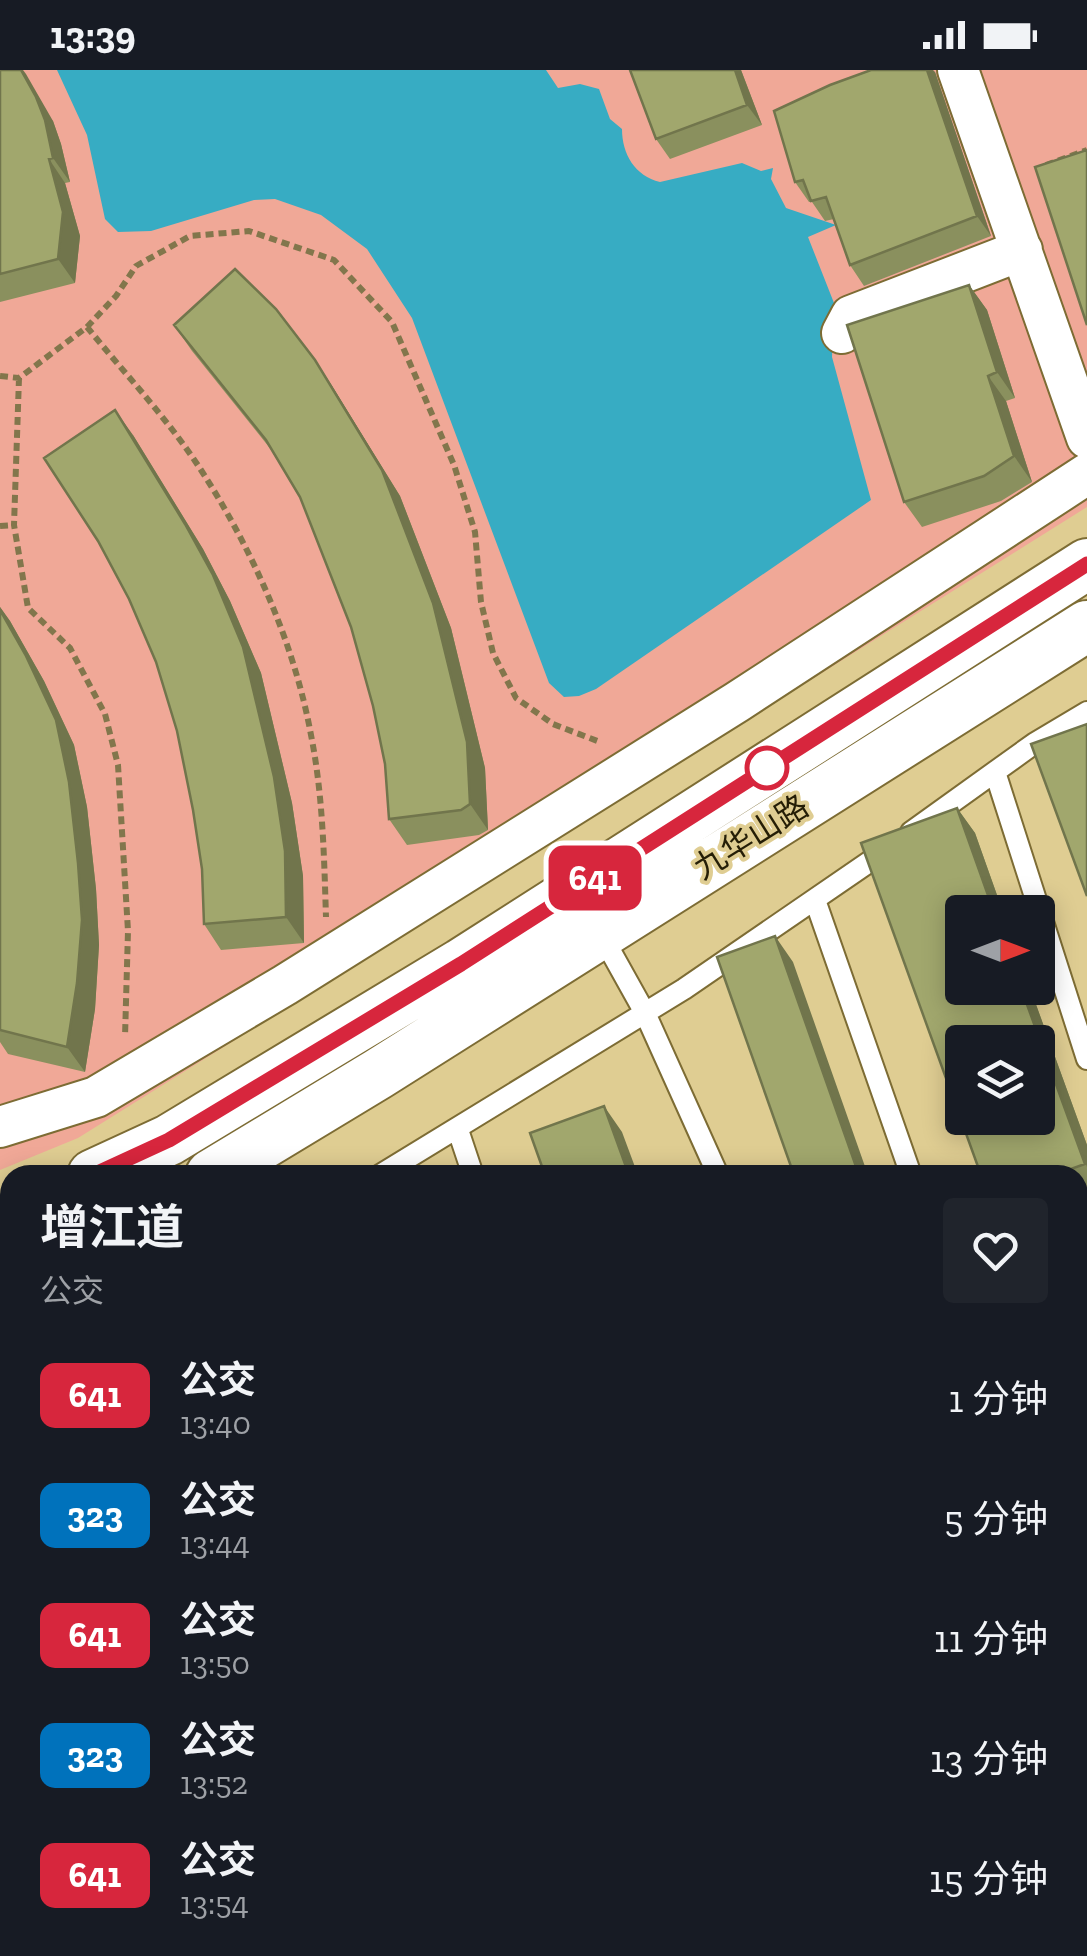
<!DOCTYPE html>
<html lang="zh">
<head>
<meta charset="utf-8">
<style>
  body { margin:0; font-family:"Zilla Slab","Noto Sans SC",serif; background:#20242c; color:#f1f3f6; height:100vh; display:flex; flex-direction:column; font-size:38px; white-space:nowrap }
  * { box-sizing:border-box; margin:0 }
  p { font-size:32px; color:#9ea1a6 }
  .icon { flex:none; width:55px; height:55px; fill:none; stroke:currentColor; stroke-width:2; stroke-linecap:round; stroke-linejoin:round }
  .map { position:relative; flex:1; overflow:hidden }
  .sheet { position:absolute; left:0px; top:1095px; width:1088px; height:792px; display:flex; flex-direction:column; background:#171b24; border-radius:30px 30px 0 0; box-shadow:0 5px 25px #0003 }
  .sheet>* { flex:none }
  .badge { padding:0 20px; border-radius:15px; font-size:35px; line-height:65px }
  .needle { width:65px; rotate:90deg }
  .fabs { position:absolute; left:945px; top:825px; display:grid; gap:20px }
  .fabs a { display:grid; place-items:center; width:110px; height:110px; border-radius:10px; background:#171b24; box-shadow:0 5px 25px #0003; font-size:50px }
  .map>.badge { position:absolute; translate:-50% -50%; box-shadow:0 0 0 5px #fff }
  .round { display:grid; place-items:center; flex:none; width:105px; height:105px; border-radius:10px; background:#20242c }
  .summary { display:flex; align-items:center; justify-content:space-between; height:170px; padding:0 40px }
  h1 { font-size:48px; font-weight:700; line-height:75px }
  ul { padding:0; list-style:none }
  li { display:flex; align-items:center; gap:30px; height:120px; padding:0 40px }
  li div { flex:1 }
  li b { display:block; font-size:38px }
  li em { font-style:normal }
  li .badge { min-width:110px; font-weight:700; text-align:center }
  .status { display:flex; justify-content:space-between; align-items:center; height:70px; padding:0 50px; background:#171b24; direction:ltr }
  .status svg { height:28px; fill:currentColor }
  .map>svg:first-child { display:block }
  .green { fill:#f0a897 }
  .water { fill:#37acc3 }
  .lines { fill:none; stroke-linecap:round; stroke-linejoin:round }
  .service-casing { stroke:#7d6c34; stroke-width:24 }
  .minor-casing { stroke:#7d6c34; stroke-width:44 }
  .tertiary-casing { stroke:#7d6c34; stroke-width:54 }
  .path { stroke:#82764c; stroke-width:6; stroke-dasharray:8 5; stroke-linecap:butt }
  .service { stroke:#fff; stroke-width:20 }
  .minor { stroke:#fff; stroke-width:40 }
  .tertiary { stroke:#fff; stroke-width:50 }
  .wall { fill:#8a905e; fill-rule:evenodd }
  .shaded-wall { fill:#71754c }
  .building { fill:#a1a76d; stroke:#71754c; stroke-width:2.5; fill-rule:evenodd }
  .line-casing { stroke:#fff; stroke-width:22 }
  .line { stroke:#d7263d; stroke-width:15 }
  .stop-dot { fill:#fff; stroke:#d7263d; stroke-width:5 }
  .labels { text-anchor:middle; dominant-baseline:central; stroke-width:8; stroke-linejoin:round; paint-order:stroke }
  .street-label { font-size:32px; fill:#251e06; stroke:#dfcd92 }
</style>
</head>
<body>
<div class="status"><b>13:39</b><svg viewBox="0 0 49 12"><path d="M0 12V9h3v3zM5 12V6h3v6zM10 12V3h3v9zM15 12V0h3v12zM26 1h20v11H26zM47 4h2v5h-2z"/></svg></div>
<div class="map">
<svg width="1087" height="1886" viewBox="0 0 1087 1886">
  <rect width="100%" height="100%" fill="#dfcd92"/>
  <path class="green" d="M 0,0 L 1087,0 L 1087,437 L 78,1068 L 0,1100 Z"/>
  <path class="water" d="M 57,0 L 546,0 L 558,18 L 580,14 L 599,19 L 610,49 L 622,59 C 622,84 635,106 660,112 L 742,93 L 761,101 L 773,98 L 771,109 L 786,138 L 836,155 L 808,167 L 834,233 L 832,287 L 871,430 L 596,619 L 579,626 L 564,627 L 549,613 L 412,248 L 367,179 L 321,145 L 275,129 L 254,130 L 151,161 L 118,162 L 105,149 L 87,65 Z"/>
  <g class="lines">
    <g class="service-casing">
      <path id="service" d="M 995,702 L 1087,989
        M 911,762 L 1035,673 L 1087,642
        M 815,830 L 911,1105
        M 601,864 L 645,943 L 718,1105
        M 458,1060 L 473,1105
        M 380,1105 L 684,919 L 888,779
        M 1078,1168 L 1087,1165
        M 1078,1312 L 1087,1308
        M 1078,1362 L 1087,1389
        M 1078,1522 L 1087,1518
        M 0,1584 L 10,1610
        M 108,1878 L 111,1886
        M 507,1878 L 509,1886
        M 740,1878 L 743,1886
        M 992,1878 L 994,1886"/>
    </g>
    <g class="minor-casing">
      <path id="minor" d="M 958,0 L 1087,368
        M 842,263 L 851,246 L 1022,180
        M 0,1057 L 96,1027 L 285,915 L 737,632 L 1087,404"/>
    </g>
    <g class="tertiary-casing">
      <path id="tertiary" d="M 93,1105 L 169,1070 L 461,894 L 1087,494
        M 211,1105 L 378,1004 L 1087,556
        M 0,1166 L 10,1198
        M 0,1330 L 10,1358
        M 193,1878 L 196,1886
        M 244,1878 L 247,1886"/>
    </g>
    <path class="path" d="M 1046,95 L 1087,80
      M 87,257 C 125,304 168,349 201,400 C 252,479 294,572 311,665 C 323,725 324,786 326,847
      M 0,306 L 19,308 L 87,257 L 116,226 L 136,196 L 190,166 L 249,161 L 334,190 L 392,252 L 454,395 L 475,462 L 481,532 L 493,583 L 516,628 L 553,654 L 600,672
      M 19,308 L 14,455 L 28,538 L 70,578 L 105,644 L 118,695 L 128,861 L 125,967
      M 0,456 L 14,455"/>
    <use href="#service" class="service"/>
    <use href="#minor" class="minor"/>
    <use href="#tertiary" class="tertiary"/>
  </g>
  <path class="wall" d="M 0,0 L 53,51 L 61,74 L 70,112 L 65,113 L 80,166 L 75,213 L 0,232 Z
    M 741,0 L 762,55 L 670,89 L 656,69 Z
    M 935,2 L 991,166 L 864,216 L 850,195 L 834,149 L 825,151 L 812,132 L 809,132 L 795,112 Z
    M 969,215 L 987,240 L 1015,328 L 1006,331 L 1032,412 L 1001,431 L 922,457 L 904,432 Z
    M 174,255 L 315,290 L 332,316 L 400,426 L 451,558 L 485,698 L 488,760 L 479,765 L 407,775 L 389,749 L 385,694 L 373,636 L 351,557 L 300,427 L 273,382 L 192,281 Z
    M 133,365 L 203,479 L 230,531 L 261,603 L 292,733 L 303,806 L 304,873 L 221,880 L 204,854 L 202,799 Z
    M 0,537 L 10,551 L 44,611 L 74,675 L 87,737 L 96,819 L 99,875 L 95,939 L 85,1002 L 8,984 L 0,972 Z
    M 957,738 L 975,763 L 1003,842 L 962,842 L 962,918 L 1030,918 L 1087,1075 L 1087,1125 L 1078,1129 L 1078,1105 L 981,1105 L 861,773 ZM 962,972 L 1038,972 L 1038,1048 L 962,1048 Z
    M 1087,1170 L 1087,1258 L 1078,1261 L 1078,1173 Z
    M 1078,1609 L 1087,1640 L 1087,1876 L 1069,1882 L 1066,1878 L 1078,1878 Z"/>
  <path class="shaded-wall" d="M 21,0 L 23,0 L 26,4 L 53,51 L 61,74 L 70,112 L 53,88 Z
    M 735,0 L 741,0 L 762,55 L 747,35 Z
    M 927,0 L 933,0 L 935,2 L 991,166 L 977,146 Z
    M 49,89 L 65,113 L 80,166 L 75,213 L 58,189 Z
    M 969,215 L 987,240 L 1015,328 L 997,302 Z
    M 315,290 L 332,316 L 400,426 L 451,558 L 485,698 L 488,760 L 470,734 Z
    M 988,306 L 1006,331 L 1032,412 L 1014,386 Z
    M 115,340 L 133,365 L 203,479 L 230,531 L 261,603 L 292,733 L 303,806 L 304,873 L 286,847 Z
    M 0,537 L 10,551 L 44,611 L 74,675 L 87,737 L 96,819 L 99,875 L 95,939 L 85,1002 L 67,977 Z
    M 957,738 L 975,763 L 1003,842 L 994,842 Z
    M 775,866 L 793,892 L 868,1105 L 859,1105 Z
    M 1021,918 L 1030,918 L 1087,1075 L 1087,1097 Z
    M 604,1036 L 622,1062 L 638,1105 L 629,1105 Z
    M 1078,1609 L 1087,1640 L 1087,1674 L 1078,1642 Z
    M 0,1620 L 10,1649 L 10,1675 L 0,1647 Z
    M 80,1878 L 89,1878 L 92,1886 L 83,1886 Z
    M 446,1878 L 454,1878 L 457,1886 L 449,1886 Z
    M 680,1878 L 688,1878 L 692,1886 L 683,1886 Z
    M 904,1878 L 913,1878 L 916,1886 L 906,1886 Z"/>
  <path class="building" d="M 0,0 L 21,0 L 36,27 L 45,50 L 53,88 L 49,89 L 63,142 L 58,189 L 0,204 Z
    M 630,0 L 735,0 L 747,35 L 656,69 Z
    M 871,0 L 927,0 L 977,146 L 850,195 L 826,127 L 811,131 L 803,110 L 795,112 L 774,41 L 830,15 Z
    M 1087,80 L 1087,255 L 1035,97 Z
    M 235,199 L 276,239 L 315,290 L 382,400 L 433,533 L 467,672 L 470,734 L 461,740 L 389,749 L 385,694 L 373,636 L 351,557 L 300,427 L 266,370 L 174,255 Z
    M 969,215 L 997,302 L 988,306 L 1014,386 L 984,406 L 904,432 L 847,255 Z
    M 115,340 L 185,454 L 213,505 L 243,577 L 274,707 L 285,781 L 286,847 L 204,854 L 202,799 L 193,740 L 177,661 L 156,592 L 129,529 L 98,471 L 44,388 Z
    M 0,540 L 26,586 L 56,650 L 69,712 L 78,793 L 82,850 L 77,913 L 67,977 L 0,960 Z
    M 1087,654 L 1087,826 L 1031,674 Z
    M 957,738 L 994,842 L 962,842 L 962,918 L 1021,918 L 1085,1094 L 1054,1105 L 981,1105 L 861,773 ZM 962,972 L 1038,972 L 1038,1048 L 962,1048 Z
    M 775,866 L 859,1105 L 794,1105 L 717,887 Z
    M 604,1036 L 629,1105 L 545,1105 L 530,1063 Z
    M 1087,1170 L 1087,1233 L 1078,1236 L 1078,1173 Z
    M 1078,1642 L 1087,1674 L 1087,1845 L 1078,1848 Z
    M 0,1647 L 10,1675 L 10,1878 L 80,1878 L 83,1886 L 0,1886 Z
    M 347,1878 L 446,1878 L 449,1886 L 350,1886 Z
    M 593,1878 L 680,1878 L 683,1886 L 597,1886 Z
    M 805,1878 L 904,1878 L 906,1886 L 808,1886 Z"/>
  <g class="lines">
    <g class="line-casing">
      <path id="line" d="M 93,1105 L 169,1070 L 461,894 L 1087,494"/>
    </g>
    <use href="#line" class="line"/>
  </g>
  <circle class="stop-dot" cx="767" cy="698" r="20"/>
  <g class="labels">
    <g class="street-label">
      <text transform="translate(751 767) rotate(-32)">九华山路</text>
    </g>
  </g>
</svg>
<div class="fabs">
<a><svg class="needle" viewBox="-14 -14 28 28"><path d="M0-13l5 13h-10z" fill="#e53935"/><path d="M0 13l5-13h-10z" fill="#9ea1a6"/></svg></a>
<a><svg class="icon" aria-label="layers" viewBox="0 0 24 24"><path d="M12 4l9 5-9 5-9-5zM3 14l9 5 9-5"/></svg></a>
</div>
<b class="badge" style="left:595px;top:808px;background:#d7263d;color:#fff">641</b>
<section class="sheet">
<div class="summary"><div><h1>增江道</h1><p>公交</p></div><a class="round"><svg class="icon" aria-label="heart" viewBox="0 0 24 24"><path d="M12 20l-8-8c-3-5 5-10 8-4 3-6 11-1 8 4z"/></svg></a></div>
<ul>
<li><span class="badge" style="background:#d7263d;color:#fff">641</span><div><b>公交</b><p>13:40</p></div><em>1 分钟</em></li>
<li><span class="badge" style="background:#0072bc;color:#fff">323</span><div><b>公交</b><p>13:44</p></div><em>5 分钟</em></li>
<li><span class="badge" style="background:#d7263d;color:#fff">641</span><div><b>公交</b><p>13:50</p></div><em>11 分钟</em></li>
<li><span class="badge" style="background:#0072bc;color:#fff">323</span><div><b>公交</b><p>13:52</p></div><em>13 分钟</em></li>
<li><span class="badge" style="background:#d7263d;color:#fff">641</span><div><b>公交</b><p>13:54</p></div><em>15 分钟</em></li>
</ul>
</section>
</div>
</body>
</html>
